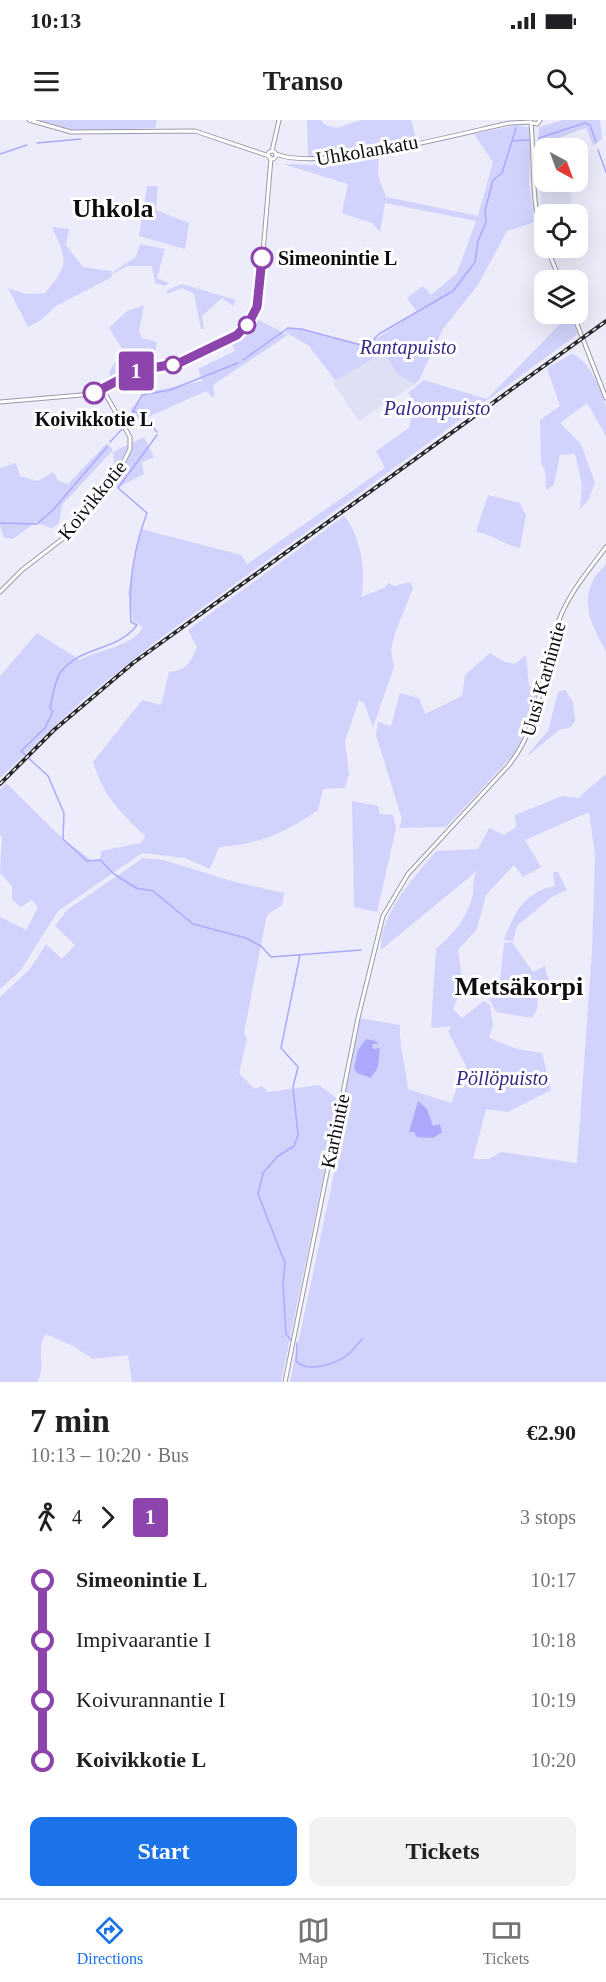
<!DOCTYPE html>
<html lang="en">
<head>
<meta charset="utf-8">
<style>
  body { margin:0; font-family:"Times New Roman",serif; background:#f2f2f2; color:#202124; height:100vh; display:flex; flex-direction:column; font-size:22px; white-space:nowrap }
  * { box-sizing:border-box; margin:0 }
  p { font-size:20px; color:#757577 }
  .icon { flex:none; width:33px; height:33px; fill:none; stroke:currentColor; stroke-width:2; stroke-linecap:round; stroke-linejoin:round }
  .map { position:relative; height:1262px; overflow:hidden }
  .drawer { display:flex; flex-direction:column; background:#fff; flex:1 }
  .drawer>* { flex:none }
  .badge { padding:0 12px; border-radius:4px; font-size:21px; line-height:39px }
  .needle { width:39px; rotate:139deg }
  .tools { position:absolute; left:534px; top:18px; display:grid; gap:12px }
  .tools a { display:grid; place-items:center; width:54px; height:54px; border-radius:12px; background:#fff; box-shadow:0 6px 24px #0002; font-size:30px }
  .map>.badge { position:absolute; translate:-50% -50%; box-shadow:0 0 0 3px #fff }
  .legs { display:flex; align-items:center; gap:9px; height:66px; padding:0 30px; font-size:20px }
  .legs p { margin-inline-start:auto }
  .headline { display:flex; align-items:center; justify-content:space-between; height:102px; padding:0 30px }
  h1 { font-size:33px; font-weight:700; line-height:45px }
  .button { display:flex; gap:12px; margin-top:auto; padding:12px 30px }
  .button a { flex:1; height:69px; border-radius:12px; background:#1a73e8; color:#fff; font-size:24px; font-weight:700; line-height:69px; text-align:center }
  .button a+a { background:#f2f2f2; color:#202124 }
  ul { padding:0 30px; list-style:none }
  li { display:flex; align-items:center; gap:21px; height:60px; font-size:22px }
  li i { display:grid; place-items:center; width:9px; height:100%; margin:0 8px; background:currentColor }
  li i::after { content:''; width:15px; height:15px; margin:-8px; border:4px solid; border-radius:50%; background:#fff }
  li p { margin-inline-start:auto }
  li:first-child i { background:linear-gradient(#0000 50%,currentColor 0) }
  li:last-child i { background:linear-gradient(currentColor 50%,#0000 0) }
  .status { display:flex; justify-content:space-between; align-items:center; height:42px; padding:0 30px; background:#fff; direction:ltr }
  .status svg { height:16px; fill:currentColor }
  header { display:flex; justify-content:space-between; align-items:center; height:78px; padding:0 30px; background:#fff; font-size:27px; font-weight:700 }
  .dock { display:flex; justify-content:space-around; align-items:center; height:84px; border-top:2px solid #e0e0e0; background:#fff; font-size:16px; color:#757577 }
  .dock a { display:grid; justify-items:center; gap:3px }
  .dock .current { color:#1a73e8 }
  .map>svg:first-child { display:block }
  .built { fill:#dfe0f4 }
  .green { fill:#d2d3fd; fill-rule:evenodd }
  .water { fill:#aca9fe }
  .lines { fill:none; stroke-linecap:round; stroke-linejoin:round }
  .stream { stroke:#aca9fe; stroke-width:1.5 }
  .minor-casing { stroke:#9b9ba8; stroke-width:5 }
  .minor { stroke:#fff; stroke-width:3 }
  .rail-casing { stroke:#27272c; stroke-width:4 }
  .rail { stroke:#fff; stroke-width:1.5; stroke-dasharray:4.5; stroke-linecap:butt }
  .line-1-casing { stroke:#fff; stroke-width:14 }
  .line-1 { stroke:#8e44ad; stroke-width:9 }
  .stop-1-dot { fill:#fff; stroke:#8e44ad; stroke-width:3 }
  .labels { text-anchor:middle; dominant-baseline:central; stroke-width:6; stroke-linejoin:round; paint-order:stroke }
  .street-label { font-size:20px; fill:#0d0d11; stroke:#fff }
  .stop-label { font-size:20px; font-weight:bold; fill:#0d0d11; stroke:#fff; text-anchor:start }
  .park-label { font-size:20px; font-style:italic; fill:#392786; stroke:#fff }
  .district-label { font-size:26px; font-weight:bold; fill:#0d0d11; stroke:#fff }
</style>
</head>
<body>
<div class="status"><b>10:13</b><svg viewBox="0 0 49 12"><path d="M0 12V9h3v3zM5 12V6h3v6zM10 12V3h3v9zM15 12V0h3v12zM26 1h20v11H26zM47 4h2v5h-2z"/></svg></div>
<header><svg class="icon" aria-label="menu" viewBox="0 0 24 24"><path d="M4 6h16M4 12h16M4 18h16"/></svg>Transo<svg class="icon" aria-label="search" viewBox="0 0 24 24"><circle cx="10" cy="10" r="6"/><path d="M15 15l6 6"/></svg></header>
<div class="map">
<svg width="606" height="1262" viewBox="0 0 606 1262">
  <rect width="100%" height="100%" fill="#ececfa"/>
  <path class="built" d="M 544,46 L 544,62 L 566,62 L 572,79 L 569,90 L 556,94 L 544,94 L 544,99 L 537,47 Z
    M 377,236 L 387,238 L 398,255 L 415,264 L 359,301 L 333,263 Z"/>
  <path class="green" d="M 34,0 L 157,0 L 155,8 L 77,11 Z
    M 307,0 L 321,0 L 325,5 L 337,8 L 361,0 L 411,0 L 416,18 L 431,16 L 328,37 L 302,38 L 308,36 Z
    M 563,0 L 600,0 L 602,19 L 593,26 L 586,8 L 544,23 L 540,34 L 543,37 L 537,38 L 539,7 Z
    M 517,5 L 531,8 L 529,64 L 535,102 L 507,111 L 478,165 L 443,209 L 419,260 L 415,264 L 398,255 L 387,238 L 377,236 L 336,261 L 309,226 L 285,212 L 288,208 L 301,209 L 361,225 L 371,222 L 417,192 L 407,178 L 423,166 L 431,175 L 457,153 L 476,101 L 385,83 L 380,112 L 372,103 L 342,93 L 348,64 L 283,44 L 312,45 L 379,33 L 378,56 L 386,77 L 478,96 L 493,42 L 474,14 Z
    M 147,66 L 158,66 L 156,90 L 189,103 L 185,129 L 139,116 Z
    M 52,107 L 69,109 L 66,125 L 83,147 L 111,151 L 112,157 L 56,186 L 41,200 L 28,207 L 8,168 L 26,174 L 45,173 C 70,143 67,141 52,107 Z
    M 140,124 L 165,129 L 157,158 L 169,163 L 164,166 L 155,163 L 152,146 L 127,146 L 113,154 L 113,152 L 136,137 Z
    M 182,164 L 236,180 L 233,186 L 222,178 L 202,196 L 204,209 L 201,209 L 194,174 L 182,168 L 167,174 L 167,170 Z
    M 144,185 L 139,211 L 142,218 L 157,222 L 155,232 C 137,232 126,231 116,245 L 121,258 L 111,263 L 109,252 L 123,230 L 109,208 L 127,191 Z
    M 561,194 L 569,194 L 578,214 L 162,517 L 84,579 L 0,658 L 0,556 L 37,513 L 80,540 C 97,530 134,526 143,507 L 133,501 L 128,473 L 141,409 L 241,435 L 247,444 L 385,348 L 376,331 L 409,308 L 414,282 L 408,273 L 424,260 L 487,279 L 563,201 Z
    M 253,199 L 246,211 L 257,199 L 288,215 L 213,265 L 215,276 L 212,277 L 206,271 L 146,298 L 139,298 L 137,293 L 130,290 L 144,273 L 203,261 L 198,249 L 235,231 L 231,223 L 243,214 Z
    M 572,234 C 587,237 604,273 606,288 C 606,297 606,307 606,316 L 587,283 L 560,303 L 581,324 L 595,363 L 589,379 L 580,389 L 582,365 L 575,334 L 560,335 L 554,365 L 546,370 L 545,351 L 541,343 L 540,300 L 560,286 L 547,248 Z
    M 144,317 L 154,337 L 142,342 L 144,354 L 117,368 L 113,332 Z
    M 107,323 L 113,330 L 62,385 L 59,404 L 51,408 L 36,402 L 13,419 L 4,418 L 0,405 L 0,348 L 16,343 L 20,356 L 38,361 L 53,352 L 59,361 L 68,364 Z
    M 488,375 L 520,383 L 526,395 L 520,428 C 504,425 492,414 476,412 Z
    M 344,396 C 360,414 367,453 361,477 L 384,468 L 389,463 L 394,466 L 410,462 L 413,468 L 395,513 L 391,530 L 394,547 L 373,607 L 364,583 L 359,580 L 345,621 L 349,654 L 345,668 L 323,669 L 318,690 C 285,713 260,724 219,727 L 210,749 L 185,738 L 142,733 L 58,791 L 21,850 L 0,869 L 0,797 L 26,810 L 38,787 L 32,780 L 21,787 L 12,780 L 12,766 L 0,753 L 2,717 L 0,715 L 0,670 L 6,663 L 63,719 L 93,741 L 100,740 L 101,731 L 141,723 L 145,716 C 119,691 104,677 93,642 L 142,580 L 161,585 L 169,552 C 186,551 191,542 197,527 L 188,510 Z
    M 606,444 L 606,531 C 588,500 576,473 606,444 Z
    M 490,533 L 505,542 L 515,544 L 526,535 L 529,566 L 537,568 L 537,575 L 524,618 L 517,631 L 446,707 L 399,708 L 402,699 L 376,615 L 378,602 L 391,606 L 400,573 L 419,578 L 425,594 L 462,576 L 465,555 Z
    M 565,570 L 573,582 L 575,601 L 571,607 L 559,610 L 529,635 L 528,634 L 548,611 L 558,572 Z
    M 606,654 L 606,1262 L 290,1262 L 335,1049 L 331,1048 L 358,898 L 400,905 C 399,927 406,947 408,969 L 451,983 L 466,946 L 448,911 L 452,906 L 431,908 L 436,829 C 453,814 465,801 472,778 C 475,769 471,757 478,750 L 381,830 C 378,796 416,755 436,731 L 478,729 L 489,708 L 504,715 L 516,707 L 515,695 L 562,676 L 578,678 ZM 589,692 L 595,735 L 592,830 L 577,1043 L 501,1032 L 489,1039 L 473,1039 L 486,989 L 508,992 L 551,970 L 542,933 L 517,929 L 489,918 L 493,905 L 490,885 L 484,881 L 462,898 L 453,889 L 463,865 L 458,830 L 477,809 L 486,775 L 514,745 L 523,757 L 541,747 L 525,720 Z
    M 352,681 L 378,686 L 380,694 L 393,695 L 396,709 L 377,792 L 354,787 Z
    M 143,738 L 163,740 L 235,762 L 284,773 L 282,785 L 268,794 L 266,799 L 244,913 L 247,919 L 239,953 L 255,969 L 262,966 L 268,972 L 319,965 L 339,980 L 281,1262 L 132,1262 L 128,1235 L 93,1239 L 73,1226 L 46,1214 C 35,1228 47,1246 37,1262 L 0,1262 L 0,877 L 30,849 L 46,824 L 62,839 L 75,825 L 55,806 L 67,790 Z
    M 553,752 L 558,752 L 567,770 L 552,777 L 517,806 L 513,821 L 504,820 C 514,793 524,772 555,766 Z
    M 512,822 L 533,852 L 545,846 L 550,866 L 538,868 L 537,889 L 532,898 L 496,892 L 489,879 L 499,874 L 504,823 Z"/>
  <path class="water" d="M 366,919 L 376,921 L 378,924 L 372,924 L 373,929 L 380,928 L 378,947 L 371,958 L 357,953 L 354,948 L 358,930 Z
    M 418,981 L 427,989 L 433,1006 L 440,1004 L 442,1012 L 433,1018 L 417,1017 L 414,1012 L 409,1012 Z"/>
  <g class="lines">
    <path class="stream" d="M 539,18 L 585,3 L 590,5 L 596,22
      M 512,21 L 529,20
      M 37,23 L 81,19
      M 598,30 L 606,52
      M 0,34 L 27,25
      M 243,240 L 288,208 L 301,209 L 361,225 L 371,222 L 379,214 L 453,171 L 475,142 L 478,121 L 486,102 L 485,91 L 493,60 L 502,53 L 516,8
      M 132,291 L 137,293 L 139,298
      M 143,299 L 146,298 L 157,312
      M 128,301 L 142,275 L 170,270 L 238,243
      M 157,315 L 118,368 L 147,393 C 134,428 128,465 131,502 L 137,505 C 117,532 80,525 60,553 C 54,562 52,579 50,589 L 53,591 L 45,608 L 21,631 L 48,656 L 64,693 L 63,719 L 87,741 L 100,740 L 114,754 L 136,768 L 153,771 L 193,804 L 246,818 L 261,826 L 271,837 L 361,830
      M 110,322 L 123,308
      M 0,403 L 37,404 L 52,391 L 107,327
      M 291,1220 L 286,1214 L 283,1163 L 285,1143 L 258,1074 L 263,1053 L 278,1036 L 294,1026 L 298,1015 L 293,967 L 298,947 L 281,928 L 300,835
      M 297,1223 L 296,1241 C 309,1254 338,1243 350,1233 C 355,1228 357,1223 363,1219"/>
    <g class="minor-casing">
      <path id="minor" d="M 29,0 L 71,12 L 195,11 L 269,36
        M 530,2 L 537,4 L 540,0
        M 531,3 C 535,44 530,82 544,121
        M 272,31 L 279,0
        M268 35a4 4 0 1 1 8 0a4 4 0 1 1-8 0Z
        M 276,34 C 321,52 457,14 510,3 L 531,2
        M 547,128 L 560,160
        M 573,194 L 606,278
        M 0,282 L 93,274 L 136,251 L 179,243 L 237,215 L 249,202 L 259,180 L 271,38
        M 0,472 L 22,450 L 70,413 L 105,365 L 119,351 L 130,329 L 130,317 L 103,270
        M 285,1262 L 358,898 L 383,796 L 408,754 L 508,646 C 543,604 540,549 559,500 C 569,473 589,450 606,427"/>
    </g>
    <use href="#minor" class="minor"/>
    <g class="rail-casing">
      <path id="rail" d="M 0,664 L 54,610 L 133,543 L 606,201"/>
    </g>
    <use href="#rail" class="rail"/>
  </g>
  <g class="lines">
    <g class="line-1-casing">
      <path id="line-1" d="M 94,273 L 136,251 L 179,243 L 237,215 L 249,202 L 257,187 L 262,138"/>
    </g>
    <use href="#line-1" class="line-1"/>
  </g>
  <g class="stop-1-dot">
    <circle cx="262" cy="138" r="10"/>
    <circle cx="247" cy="205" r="8"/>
    <circle cx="173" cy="245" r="8"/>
    <circle cx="94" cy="273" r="10"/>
  </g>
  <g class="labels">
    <g class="street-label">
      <text transform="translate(367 30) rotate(-10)">Uhkolankatu</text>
      <text transform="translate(92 380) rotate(-51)">Koivikkotie</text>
      <text transform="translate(543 559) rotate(-74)">Uusi Karhintie</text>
      <text transform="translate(335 1011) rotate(-78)">Karhintie</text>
    </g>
    <g class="stop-label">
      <text x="278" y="138">Simeonintie L</text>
      <text x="94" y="299" text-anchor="middle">Koivikkotie L</text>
    </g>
    <g class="park-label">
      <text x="408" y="227">Rantapuisto</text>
      <text x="437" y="288">Paloonpuisto</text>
      <text x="502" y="958">Pöllöpuisto</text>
    </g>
    <g class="district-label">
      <text x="113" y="88">Uhkola</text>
      <text x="519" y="866">Metsäkorpi</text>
    </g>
  </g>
</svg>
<div class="tools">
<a><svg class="needle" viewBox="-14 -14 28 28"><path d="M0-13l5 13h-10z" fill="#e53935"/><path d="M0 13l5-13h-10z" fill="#757577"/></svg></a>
<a><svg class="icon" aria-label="locate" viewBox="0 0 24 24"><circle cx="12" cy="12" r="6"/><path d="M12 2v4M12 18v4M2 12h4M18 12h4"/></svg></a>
<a><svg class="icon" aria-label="layers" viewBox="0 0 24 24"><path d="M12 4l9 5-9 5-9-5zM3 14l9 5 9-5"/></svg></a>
</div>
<b class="badge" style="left:136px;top:251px;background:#8e44ad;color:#fff">1</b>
</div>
<section class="drawer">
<div class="headline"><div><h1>7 min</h1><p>10:13 – 10:20 · Bus</p></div><b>€2.90</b></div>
<div class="legs"><svg class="icon" aria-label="walk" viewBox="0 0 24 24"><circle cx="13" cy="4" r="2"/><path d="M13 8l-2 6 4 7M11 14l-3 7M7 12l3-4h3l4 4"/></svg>4<svg class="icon" aria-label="forward" viewBox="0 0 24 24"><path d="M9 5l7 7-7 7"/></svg><b class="badge" style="background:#8e44ad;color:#fff">1</b><p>3 stops</p></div>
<ul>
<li><i style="color:#8e44ad"></i><b>Simeonintie L</b><p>10:17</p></li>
<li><i style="color:#8e44ad"></i><span>Impivaarantie I</span><p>10:18</p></li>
<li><i style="color:#8e44ad"></i><span>Koivurannantie I</span><p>10:19</p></li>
<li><i style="color:#8e44ad"></i><b>Koivikkotie L</b><p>10:20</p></li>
</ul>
<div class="button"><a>Start</a><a>Tickets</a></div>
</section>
<nav class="dock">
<a class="current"><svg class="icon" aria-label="directions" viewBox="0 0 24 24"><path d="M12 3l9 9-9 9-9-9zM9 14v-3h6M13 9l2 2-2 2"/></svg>Directions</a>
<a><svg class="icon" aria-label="map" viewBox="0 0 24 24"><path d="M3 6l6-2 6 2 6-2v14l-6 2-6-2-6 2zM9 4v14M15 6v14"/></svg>Map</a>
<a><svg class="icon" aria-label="tickets" viewBox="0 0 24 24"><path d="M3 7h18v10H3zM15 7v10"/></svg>Tickets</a>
</nav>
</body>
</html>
